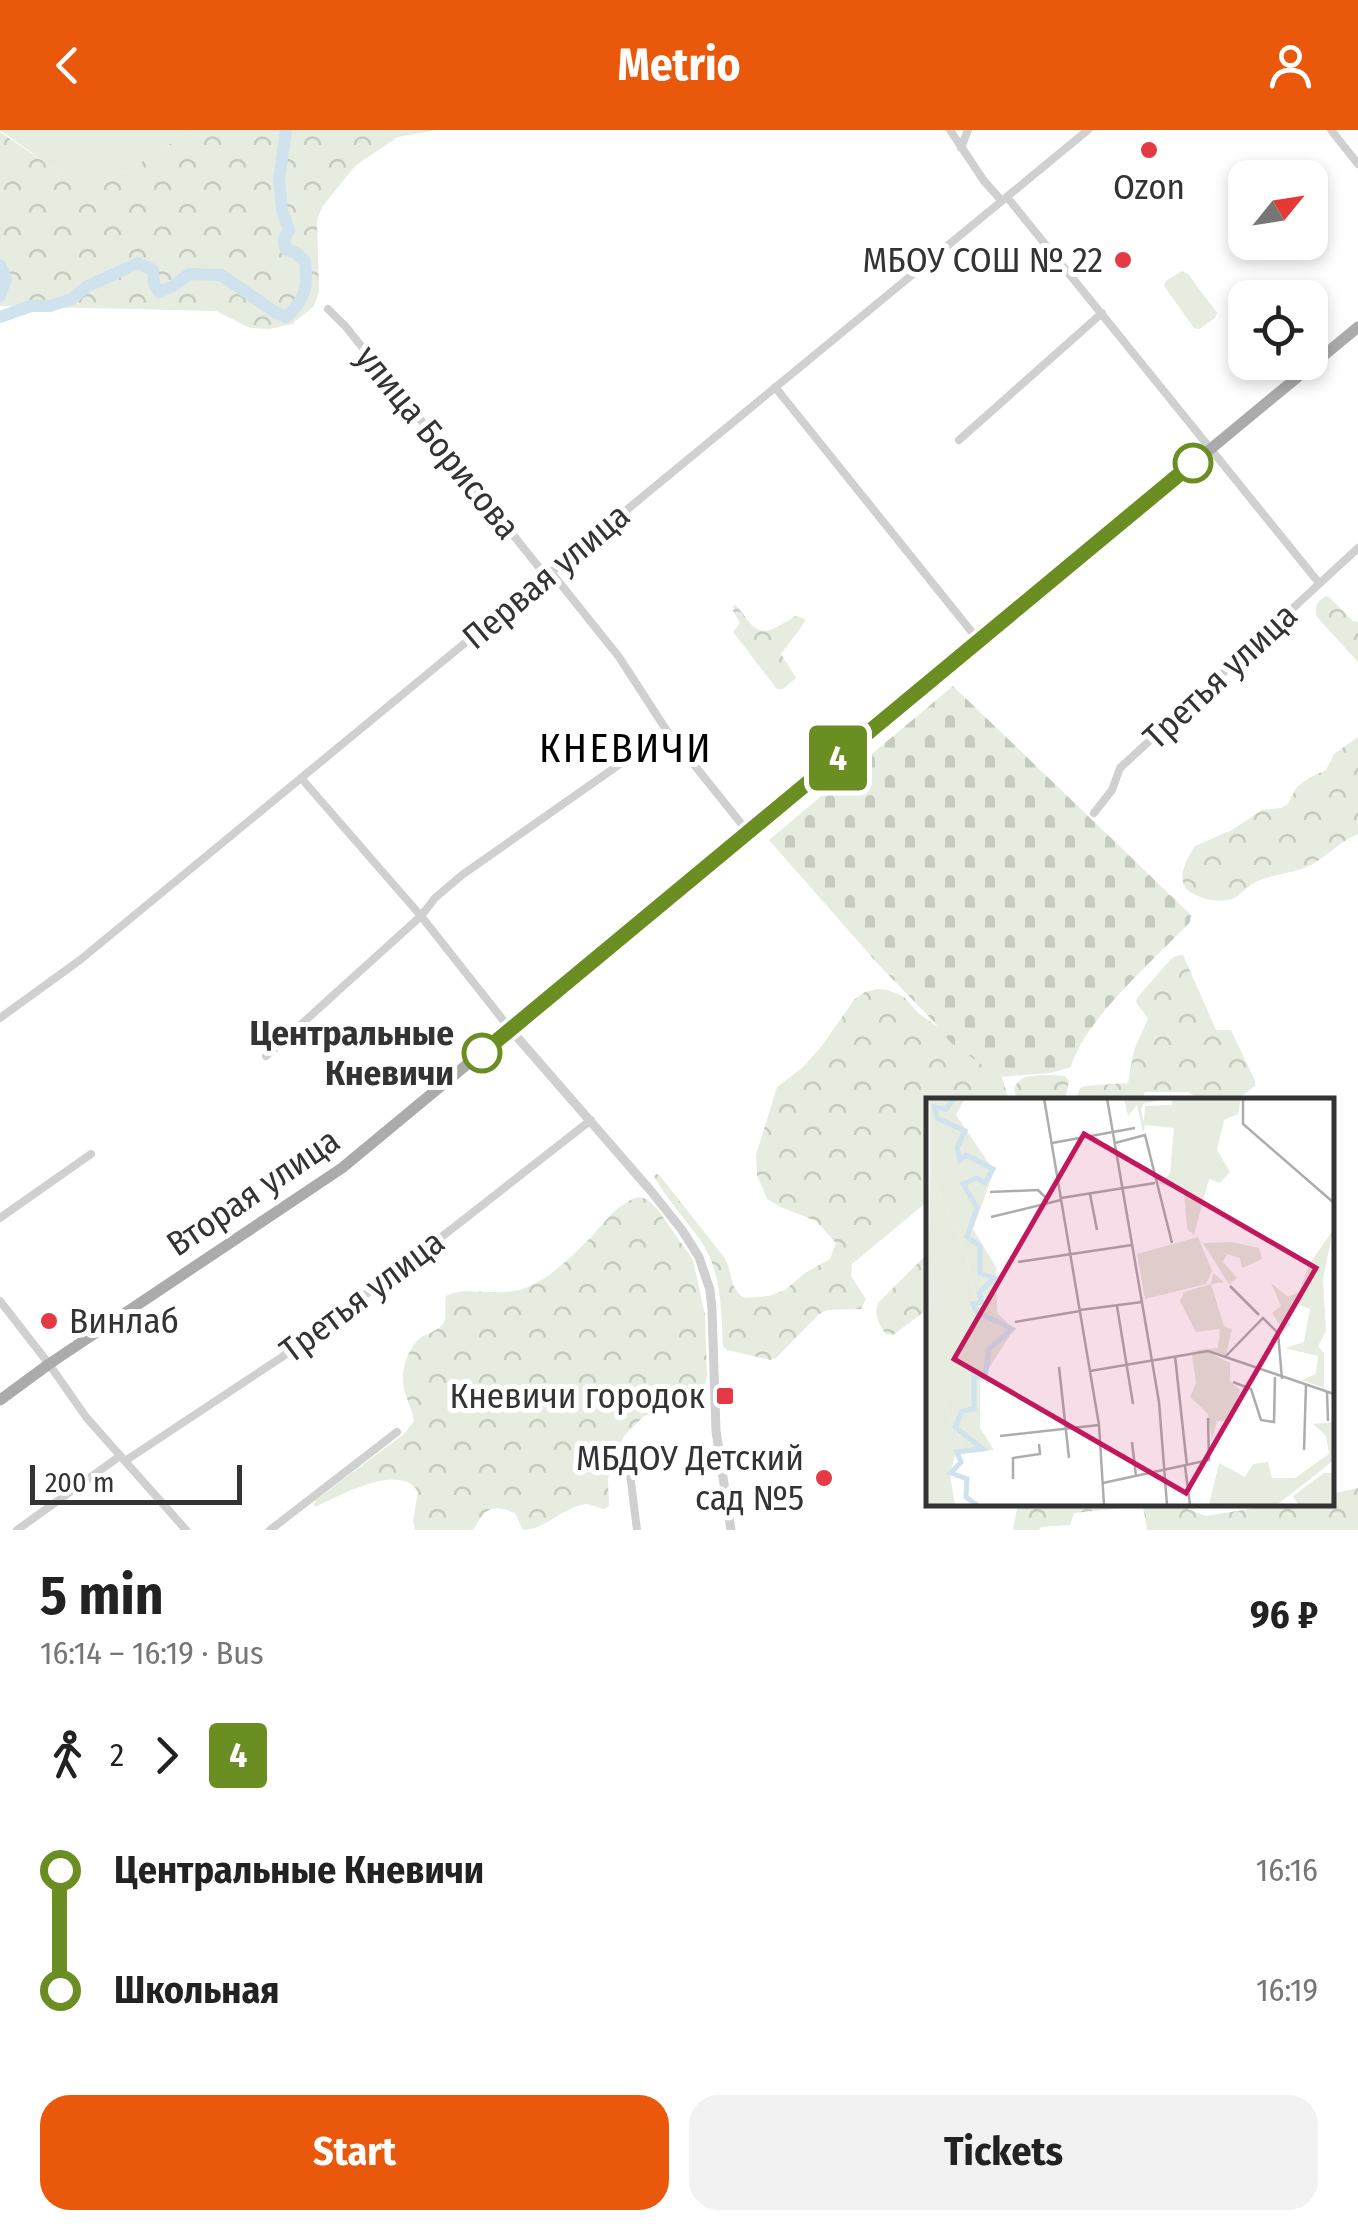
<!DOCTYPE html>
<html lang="en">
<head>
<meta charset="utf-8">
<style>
  body { margin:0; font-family:"Fira Sans Condensed",sans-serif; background:#f2f2f2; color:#222; height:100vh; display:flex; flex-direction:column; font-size:38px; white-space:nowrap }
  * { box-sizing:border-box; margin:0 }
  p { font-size:32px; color:#767676 }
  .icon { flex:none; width:55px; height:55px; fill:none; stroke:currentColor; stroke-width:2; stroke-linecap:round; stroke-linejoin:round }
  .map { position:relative; height:1400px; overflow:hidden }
  .details { display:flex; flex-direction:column; background:#fff; flex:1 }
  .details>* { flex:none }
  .badge { padding:0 20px; border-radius:8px; font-size:35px; line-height:65px }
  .needle { width:65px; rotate:60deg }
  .buttons { position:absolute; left:1228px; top:30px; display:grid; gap:20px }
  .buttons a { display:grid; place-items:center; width:100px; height:100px; border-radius:20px; background:#fff; box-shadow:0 5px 15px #0003; font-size:50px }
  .scale { position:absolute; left:30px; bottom:25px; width:212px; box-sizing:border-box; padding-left:10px; border:5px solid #333; border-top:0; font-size:28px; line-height:35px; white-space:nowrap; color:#333; -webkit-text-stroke:8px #fff; paint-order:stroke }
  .map>.badge { position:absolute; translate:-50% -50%; box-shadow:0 0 0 5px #fff }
  .legs { display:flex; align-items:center; gap:15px; height:110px; padding:0 40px; font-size:32px }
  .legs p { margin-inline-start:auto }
  .head { display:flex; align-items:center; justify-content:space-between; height:170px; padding:0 40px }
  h1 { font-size:55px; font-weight:700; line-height:75px }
  .button { display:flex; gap:20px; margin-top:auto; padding:20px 40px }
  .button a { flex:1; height:115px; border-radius:30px; background:#ea580c; color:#fff; font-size:40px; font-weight:700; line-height:115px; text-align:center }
  .button a+a { background:#f2f2f2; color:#222 }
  ul { padding:0 40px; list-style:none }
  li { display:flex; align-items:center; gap:35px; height:120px; font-size:38px }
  li i { display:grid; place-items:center; width:15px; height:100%; margin:0 12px; background:currentColor }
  li i::after { content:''; width:25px; height:25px; margin:-12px; border:8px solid; border-radius:50%; background:#fff }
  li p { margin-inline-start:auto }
  li:first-child i { background:linear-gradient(#0000 50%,currentColor 0) }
  li:last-child i { background:linear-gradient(currentColor 50%,#0000 0) }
  header { display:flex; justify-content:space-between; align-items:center; height:130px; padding:0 40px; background:#ea580c; color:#fff; font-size:45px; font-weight:700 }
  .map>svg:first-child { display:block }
  .green { fill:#e6ecdf }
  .forest { fill:url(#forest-crowns) }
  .cemetery { fill:url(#cemetery-stones) }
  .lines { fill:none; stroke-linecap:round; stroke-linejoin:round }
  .river { stroke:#cfe2ee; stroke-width:12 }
  .minor { stroke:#d0d0d0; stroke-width:8 }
  .tertiary { stroke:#d0d0d0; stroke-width:9 }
  .primary { stroke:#ababab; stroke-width:11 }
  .line-1-casing { stroke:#fff; stroke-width:22 }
  .line-1 { stroke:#6b8e23; stroke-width:15 }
  .poi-dot { fill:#e63946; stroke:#fff; stroke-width:4 }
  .stop-1-dot { fill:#fff; stroke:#6b8e23; stroke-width:5 }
  .labels { text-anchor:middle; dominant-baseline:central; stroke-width:10; stroke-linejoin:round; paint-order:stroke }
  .poi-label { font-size:35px; fill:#333; stroke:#fff; text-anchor:end }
  .street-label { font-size:35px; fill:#333; stroke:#fff }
  .stop-label { font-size:35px; font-weight:bold; fill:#333; stroke:#fff; text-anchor:end }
  .quarter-label { font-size:40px; letter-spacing:2.5px; fill:#000; stroke:#fff }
  .inset-river { fill:none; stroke:#cfe2ee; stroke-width:5 }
  .inset-road { fill:none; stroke:#adadad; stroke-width:2.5 }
  .view { fill:#c2185b; fill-opacity:0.15; stroke:#c2185b; stroke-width:5 }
  .inset-edge { fill:none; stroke:#333; stroke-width:5 }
</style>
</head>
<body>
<header><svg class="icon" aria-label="back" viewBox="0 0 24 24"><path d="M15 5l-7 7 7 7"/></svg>Metrio<svg class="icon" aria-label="person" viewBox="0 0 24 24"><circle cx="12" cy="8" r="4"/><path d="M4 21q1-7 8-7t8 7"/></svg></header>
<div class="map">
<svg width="1358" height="1400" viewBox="0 0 1358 1400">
  <defs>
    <pattern id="forest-crowns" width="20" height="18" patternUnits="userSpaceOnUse" patternTransform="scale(2.5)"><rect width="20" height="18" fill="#e6ecdf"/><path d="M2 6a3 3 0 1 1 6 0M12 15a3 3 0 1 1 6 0" fill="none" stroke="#c6cbc0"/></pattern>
    <pattern id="cemetery-stones" width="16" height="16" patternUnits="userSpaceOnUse" patternTransform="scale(2.5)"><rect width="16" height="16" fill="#e6ecdf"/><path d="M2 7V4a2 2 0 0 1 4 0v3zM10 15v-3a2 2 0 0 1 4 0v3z" fill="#c6cbc0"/></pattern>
  </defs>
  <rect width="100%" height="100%" fill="#fff"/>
  <path class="green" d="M 0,0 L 192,0 L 139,34 L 103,53 L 82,53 L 52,37 Z
    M 1182,141 L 1188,144 L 1217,183 L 1215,188 L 1199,199 L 1194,198 L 1164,156 L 1166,151 Z"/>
  <path class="forest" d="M 192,0 L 436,0 L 398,7 L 356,35 L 322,77 L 317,91 L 319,162 L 314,176 L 292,194 L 269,199 L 250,198 L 216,181 L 0,176 L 0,2 L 52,37 L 82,53 L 103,53 L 139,34 Z
    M 1326,466 L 1329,467 L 1353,491 L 1358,492 L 1358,532 L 1317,487 C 1314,476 1317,472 1326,466 Z
    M 734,474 C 743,480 751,502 765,501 C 774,501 787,490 796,486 L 805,489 C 804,496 787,515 781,524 L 796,548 L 783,559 L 777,559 L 733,502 L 740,493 L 733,481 Z
    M 1358,607 L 1358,704 C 1342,710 1328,725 1313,734 C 1296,743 1278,743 1261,750 C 1249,754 1246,760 1236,767 C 1224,774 1203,770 1192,763 C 1173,753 1186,730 1195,716 L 1232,700 L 1262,680 L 1281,678 L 1288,674 L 1296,658 L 1309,648 L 1326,640 L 1334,624 Z
    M 1183,825 L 1216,900 L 1231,900 L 1255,951 L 1255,956 L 1236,970 L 1200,970 L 1188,962 L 1145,962 L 1141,970 L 1076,970 L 1080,958 L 1085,956 L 1128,953 L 1134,920 L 1148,889 L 1136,872 L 1137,868 L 1170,830 L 1176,826 Z
    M 877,859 L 888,860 L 904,867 L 918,883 L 999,939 L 1009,970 L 928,970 L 928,1071 L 852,1134 L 851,1146 L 866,1169 L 861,1179 L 827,1180 L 819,1184 L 776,1228 L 770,1230 L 727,1220 L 723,1216 C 721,1182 722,1146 704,1116 C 689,1092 667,1071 654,1046 L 657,1044 L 660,1046 L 724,1127 L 728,1135 L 733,1155 L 740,1165 L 745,1168 L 769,1166 L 785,1160 L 805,1143 L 830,1129 L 836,1113 L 816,1091 L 783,1078 L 767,1069 L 757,1045 L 756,1025 L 777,957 L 802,938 L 821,917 L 854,870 L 865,862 Z
    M 1055,945 L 1065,946 L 1069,951 L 1065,970 L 1017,970 L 1014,959 C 1020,942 1040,946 1055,945 Z
    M 638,1067 L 647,1069 L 658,1080 L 693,1130 L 705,1185 L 707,1246 L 703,1261 L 696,1270 L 644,1286 L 624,1306 L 611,1334 L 608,1350 L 609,1376 L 604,1379 C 603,1379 588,1374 587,1374 C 566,1375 545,1400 523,1400 L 515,1383 C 491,1373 485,1379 473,1400 L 415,1400 L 413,1391 L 418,1362 C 400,1331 339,1366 315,1377 L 314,1374 L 317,1369 L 404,1304 L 414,1291 C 412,1275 401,1262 403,1245 C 404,1233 410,1217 419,1209 C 427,1203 442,1200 445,1190 C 446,1183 445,1173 446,1166 C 466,1154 502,1170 530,1156 C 553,1146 573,1125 591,1107 C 606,1091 616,1075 638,1067 Z
    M 928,1123 L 928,1179 L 893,1205 L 886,1204 C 879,1195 873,1183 879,1172 Z
    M 1358,1358 L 1358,1400 L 1147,1400 L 1143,1376 L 1074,1383 L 1070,1395 L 1041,1397 L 1039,1400 L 1013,1400 L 1018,1373 L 1172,1373 L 1206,1386 L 1285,1373 L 1330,1372 L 1331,1364 Z"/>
  <path class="cemetery" d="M 953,556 L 1191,785 L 1190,792 C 1156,828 1083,891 1071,937 L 1051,943 L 999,947 L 950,912 L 936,894 L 878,834 L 769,710 Z"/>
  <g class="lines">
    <path class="river" d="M 0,135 L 6,148 L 0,166
      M 0,187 L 31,176 L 50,176 L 72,169 L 86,157 L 138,133 L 153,140 L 154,154 L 159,162 L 173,156 L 189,144 L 221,145 L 275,182 L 286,187 C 306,169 308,157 305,131 L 296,123 L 285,119 L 284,109 L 289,100 L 282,80 L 279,50 L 286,0"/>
    <path class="minor" d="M 950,0 L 984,51 L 1002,71
      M 1331,0 L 1358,34
      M 961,18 L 968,0
      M 1007,67 L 1319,453
      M 328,179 L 346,197 L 546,446
      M 775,257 L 979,511
      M 959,310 L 1102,183
      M 551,442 L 619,527 L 667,601 L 748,702
      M 301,648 L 421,786 L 511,900
      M 1094,683 L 1112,660 L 1120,638 L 1358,418
      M 0,888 L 80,830 L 1088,0
      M 266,926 L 421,786 L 435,768 L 462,745 L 667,601
      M 0,1088 L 91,1024
      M 0,1171 L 49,1234 L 86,1287 L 186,1400
      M 627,1320 L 637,1400
      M 125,1331 L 282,1227 L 421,1123 L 591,990
      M 17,1400 L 120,1326
      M 270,1400 L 397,1302"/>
    <path class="tertiary" d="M 511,900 L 651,1061 L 682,1100 L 699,1127 L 710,1160 L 712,1180 L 716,1301 L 731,1400"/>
    <path class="primary" d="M 0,1270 L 49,1234 L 342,1038 L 1358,197"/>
  </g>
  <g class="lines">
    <g class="line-1-casing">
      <path id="line-1" d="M 482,923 L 1193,333"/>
    </g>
    <use href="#line-1" class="line-1"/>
  </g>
  <g class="poi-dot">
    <circle cx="1149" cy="20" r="10"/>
    <circle cx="1123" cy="130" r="10"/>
    <circle cx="49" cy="1191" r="10"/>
    <rect x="715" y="1256" width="20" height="20" rx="5"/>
    <circle cx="824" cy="1348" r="10"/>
  </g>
  <g class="stop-1-dot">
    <circle cx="1193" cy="333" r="18"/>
    <circle cx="482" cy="923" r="18"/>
  </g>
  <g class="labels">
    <g class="poi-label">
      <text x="1149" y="57" text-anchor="middle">Ozon</text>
      <text x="1103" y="130">МБОУ СОШ № 22</text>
      <text x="69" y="1191" text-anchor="start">Винлаб</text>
      <text x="705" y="1266">Кневичи городок</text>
      <text x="804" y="1328">МБДОУ Детский<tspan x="804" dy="40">сад №5</tspan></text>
    </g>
    <g class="street-label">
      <text transform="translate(438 312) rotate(51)">улица Борисова</text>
      <text transform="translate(546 446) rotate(-40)">Первая улица</text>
      <text transform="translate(1220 546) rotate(-43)">Третья улица</text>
      <text transform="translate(253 1062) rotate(-34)">Вторая улица</text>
      <text transform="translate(362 1166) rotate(-37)">Третья улица</text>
    </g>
    <g class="stop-label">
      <text x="454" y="903">Центральные<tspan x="454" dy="40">Кневичи</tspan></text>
    </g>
    <g class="quarter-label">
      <text x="626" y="619">КНЕВИЧИ</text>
    </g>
  </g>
  <g transform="translate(926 968)">
    <rect width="408" height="408" fill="#fff"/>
    <path d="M 4,73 L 39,153 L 49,197 L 46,249 L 27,262 L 19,304 L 37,351 L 30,353 L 24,377 L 29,407 L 0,407 Z" fill="#e6ecdf"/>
    <path d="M 4,0 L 39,0 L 30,17 L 68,73 L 47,131 L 70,169 L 71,215 L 88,231 L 54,284 L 54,330 L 68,352 L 37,351 L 19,304 L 24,265 L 46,249 L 49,197 L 39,153 L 4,73 ZM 198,0 L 244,0 L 217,6 L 215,12 L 218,25 L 219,8 L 246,7 L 246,0 L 315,0 L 312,16 L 298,22 L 291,52 L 304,74 L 294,85 L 283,81 L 268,137 L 261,131 L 258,93 L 232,85 L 244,76 L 248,30 L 219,27 L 217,35 L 211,7 L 202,18 ZM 407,132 L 397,181 L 400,233 L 392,248 L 398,255 L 398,290 L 376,282 L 390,276 L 392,258 L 359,250 L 378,244 L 384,211 L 366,204 L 359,222 L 365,226 L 358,233 L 346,215 L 355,208 L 345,185 L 362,199 L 373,194 L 384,165 ZM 306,144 L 333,150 L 336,161 L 316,170 L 314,160 L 301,156 L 297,164 L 311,180 L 303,186 L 277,145 ZM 287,175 L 298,184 L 285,186 L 298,228 L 306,231 L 300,257 L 264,253 L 292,250 L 294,231 L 270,234 L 254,203 L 258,194 L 285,186 ZM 282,254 L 304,265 L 304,283 L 314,292 L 305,323 L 291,323 L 286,341 L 282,316 L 264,299 L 270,285 L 266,257 ZM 407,324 L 407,363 L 351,407 L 283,407 L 293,365 L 319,379 L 327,366 L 342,364 L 346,380 L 369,380 L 403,356 L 400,338 L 387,326 ZM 398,375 L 407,375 L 407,407 L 372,407 L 367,398 Z" fill="#e6ecdf"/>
    <path d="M 272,139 L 286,173 L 280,186 L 219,201 L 211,156 Z" fill="#e6ecdf"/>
    <path class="inset-river" d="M 29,0 L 20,11 L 9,9 L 11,20 L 39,33 L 31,50 L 34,62 L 40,57 L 67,71 L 59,85 L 51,80 L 37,86 L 51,109 L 41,139 L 54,148 L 54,175 L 68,180 L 53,195 L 56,204 L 47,206 L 51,214 L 86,231 L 63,251 L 59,279 L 48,277 L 48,311 L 36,313 L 29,329 L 57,351 L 31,354 L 35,364 L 25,375 L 41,381 L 40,399 L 51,407"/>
    <path class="inset-road" d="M 118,0 L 173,327 L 178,407M 181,0 L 233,304 L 241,407M 317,0 L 317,26 L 408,105M 126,45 L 209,30M 189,45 L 219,37 L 246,145M 64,94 L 112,92 L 122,102M 164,96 L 171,132M 135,100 L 229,85M 65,119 L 135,102M 92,164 L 206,147M 304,188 L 333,217M 191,208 L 207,306M 154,212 L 216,204M 89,224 L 154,213M 249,258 L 261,368M 299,259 L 337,220 L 352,235 L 356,281M 133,269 L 143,360M 164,273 L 282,253 L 408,296M 307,284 L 325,291 L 335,322 L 348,324 L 349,279M 401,293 L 402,323M 74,338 L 173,327M 206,344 L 210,378M 378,352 L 380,287M 259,368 L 264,407M 87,381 L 87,360 L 114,356 L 113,346M 177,385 L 283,362 L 282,320"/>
    <path class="view" d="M 158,36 L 390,170 L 260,395 L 28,261 Z"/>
    <rect width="408" height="408" class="inset-edge"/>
  </g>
</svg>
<div class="buttons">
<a><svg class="needle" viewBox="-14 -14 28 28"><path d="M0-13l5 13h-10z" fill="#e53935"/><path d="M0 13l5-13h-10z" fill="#767676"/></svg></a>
<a><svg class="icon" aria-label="locate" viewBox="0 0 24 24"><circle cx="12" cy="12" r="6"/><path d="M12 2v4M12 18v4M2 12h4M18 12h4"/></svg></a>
</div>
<div class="scale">200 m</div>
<b class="badge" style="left:838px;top:628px;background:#6b8e23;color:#fff">4</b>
</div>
<section class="details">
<div class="head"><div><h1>5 min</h1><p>16:14 – 16:19 · Bus</p></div><b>96 ₽</b></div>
<div class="legs"><svg class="icon" aria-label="walk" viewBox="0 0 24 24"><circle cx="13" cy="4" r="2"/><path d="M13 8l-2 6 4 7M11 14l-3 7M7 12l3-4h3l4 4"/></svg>2<svg class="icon" aria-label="forward" viewBox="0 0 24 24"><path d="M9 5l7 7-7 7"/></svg><b class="badge" style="background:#6b8e23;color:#fff">4</b></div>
<ul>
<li><i style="color:#6b8e23"></i><b>Центральные Кневичи</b><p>16:16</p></li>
<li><i style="color:#6b8e23"></i><b>Школьная</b><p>16:19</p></li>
</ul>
<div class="button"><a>Start</a><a>Tickets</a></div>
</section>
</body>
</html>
